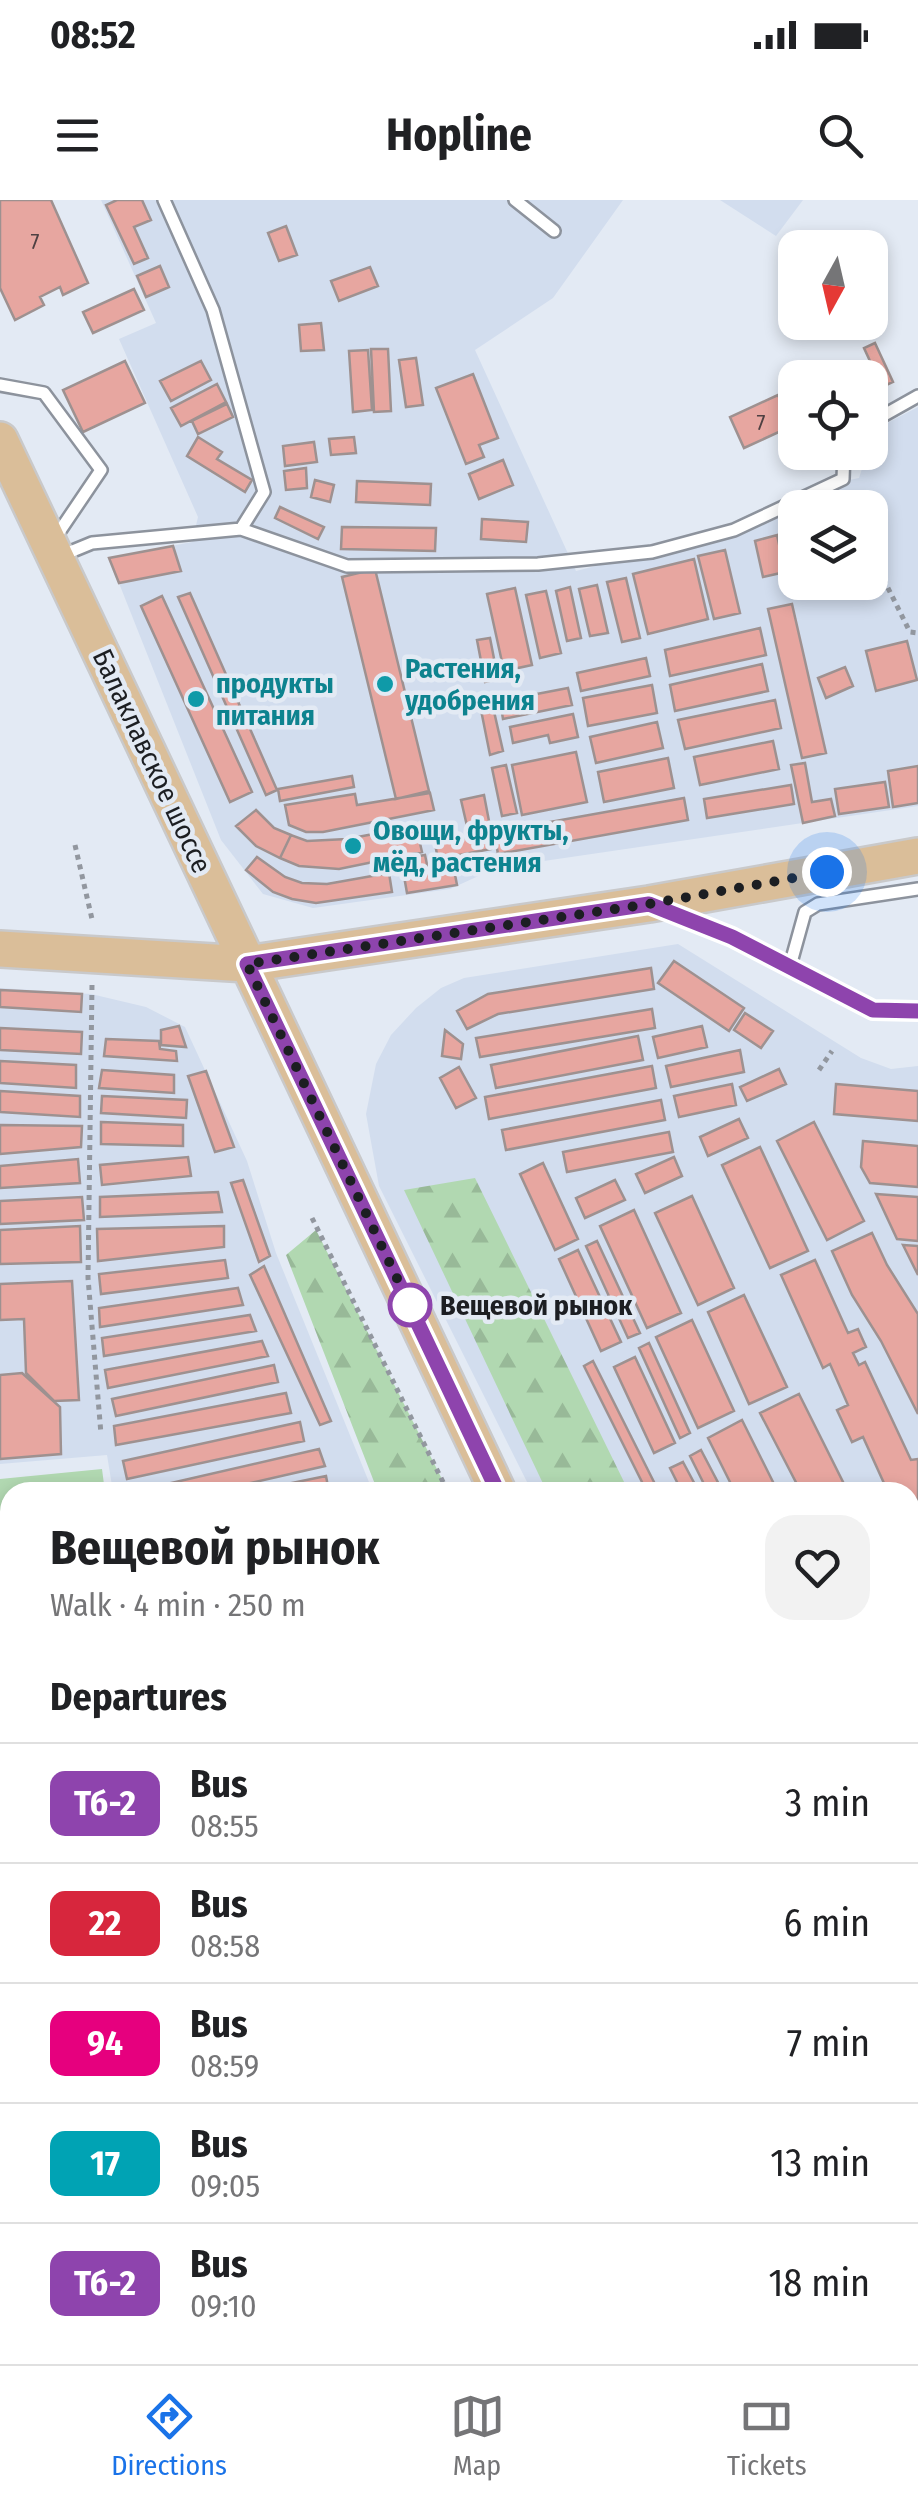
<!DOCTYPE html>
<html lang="en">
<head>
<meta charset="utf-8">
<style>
  body { margin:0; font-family:"Fira Sans Condensed",sans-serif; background:#f2f2f2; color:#202124; height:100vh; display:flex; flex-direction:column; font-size:38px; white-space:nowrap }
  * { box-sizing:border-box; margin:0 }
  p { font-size:32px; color:#757577 }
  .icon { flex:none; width:55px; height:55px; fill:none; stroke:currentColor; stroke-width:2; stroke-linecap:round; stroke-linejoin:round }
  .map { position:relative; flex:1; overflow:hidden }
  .details { position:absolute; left:0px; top:1282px; width:920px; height:882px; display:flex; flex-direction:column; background:#fff; border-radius:30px 30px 0 0; box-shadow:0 5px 15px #0003 }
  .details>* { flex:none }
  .badge { padding:0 20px; border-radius:15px; font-size:35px; line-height:65px }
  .needle { width:65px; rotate:188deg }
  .controls { position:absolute; left:778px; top:30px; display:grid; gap:20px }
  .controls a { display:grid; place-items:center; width:110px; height:110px; border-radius:20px; background:#fff; box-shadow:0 5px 15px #0003; font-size:50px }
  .you { position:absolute; width:50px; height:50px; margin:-25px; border:8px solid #fff; border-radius:50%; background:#1a73e8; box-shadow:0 0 0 15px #1a73e833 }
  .map>.badge { position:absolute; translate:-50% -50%; box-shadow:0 0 0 5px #fff }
  h2 { padding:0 50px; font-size:38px; line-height:90px }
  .round { display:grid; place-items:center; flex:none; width:105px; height:105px; border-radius:30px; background:#f2f2f2 }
  .overview { display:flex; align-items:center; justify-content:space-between; height:170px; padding:0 50px }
  h1 { font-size:48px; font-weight:700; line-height:75px }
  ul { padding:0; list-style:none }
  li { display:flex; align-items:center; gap:30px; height:120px; padding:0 50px; border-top:2px solid #e0e0e0 }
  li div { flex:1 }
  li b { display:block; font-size:38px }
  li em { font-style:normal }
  li .badge { min-width:110px; font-weight:700; text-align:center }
  .status { display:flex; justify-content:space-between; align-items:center; height:70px; padding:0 50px; background:#fff; direction:ltr }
  .status svg { height:28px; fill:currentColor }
  header { display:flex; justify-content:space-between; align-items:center; height:130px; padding:0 50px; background:#fff; font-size:45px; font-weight:700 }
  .menu { display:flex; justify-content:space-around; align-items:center; height:140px; border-top:2px solid #e0e0e0; background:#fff; font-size:28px; color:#757577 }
  .menu a { display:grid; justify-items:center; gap:5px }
  .menu .current { color:#1a73e8 }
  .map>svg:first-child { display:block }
  .built { fill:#d2ddee; fill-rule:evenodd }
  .grass { fill:url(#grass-tufts) }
  .forest { fill:url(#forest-firs) }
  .building { fill:#e7a6a0; stroke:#9e9190; stroke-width:2.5 }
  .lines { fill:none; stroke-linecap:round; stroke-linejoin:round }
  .service-casing { stroke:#8d939d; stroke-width:16 }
  .primary-casing { stroke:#c9c9ca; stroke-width:40 }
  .path { stroke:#92979f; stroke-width:5; stroke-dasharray:5 5; stroke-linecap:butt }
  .service { stroke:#fff; stroke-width:11 }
  .primary { stroke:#dabe99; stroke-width:35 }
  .line-casing { stroke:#fff; stroke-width:22 }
  .line { stroke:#8e44ad; stroke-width:15 }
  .walk { stroke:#1c1e22; stroke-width:10; stroke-dasharray:0 18 }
  .culture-dot { fill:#0f9aa8; stroke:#e3eaf4; stroke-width:4 }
  .stop-dot { fill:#fff; stroke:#8e44ad; stroke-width:5 }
  .labels { text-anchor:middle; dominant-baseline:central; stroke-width:9; stroke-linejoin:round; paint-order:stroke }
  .number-label { font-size:22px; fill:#4f4042 }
  .culture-label { font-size:28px; font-weight:bold; fill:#0d838f; stroke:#e3eaf4; text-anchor:start }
  .street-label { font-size:28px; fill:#1c1e22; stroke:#e3eaf4 }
  .stop-label { font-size:28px; font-weight:bold; fill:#1c1e22; stroke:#e3eaf4; text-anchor:start }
</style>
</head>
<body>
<div class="status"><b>08:52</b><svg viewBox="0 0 49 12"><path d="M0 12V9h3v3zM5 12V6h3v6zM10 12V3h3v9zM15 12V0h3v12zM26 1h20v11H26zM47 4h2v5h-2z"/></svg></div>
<header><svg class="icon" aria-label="menu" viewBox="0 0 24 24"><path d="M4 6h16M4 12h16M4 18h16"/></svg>Hopline<svg class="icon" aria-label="search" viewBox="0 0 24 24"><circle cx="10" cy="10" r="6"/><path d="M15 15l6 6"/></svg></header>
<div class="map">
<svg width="918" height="2164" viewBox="0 0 918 2164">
  <defs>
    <pattern id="grass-tufts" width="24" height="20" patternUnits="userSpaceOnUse" patternTransform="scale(2.5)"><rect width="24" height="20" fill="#b1d8b1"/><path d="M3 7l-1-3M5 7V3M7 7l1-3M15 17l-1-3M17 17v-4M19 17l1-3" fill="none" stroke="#98b998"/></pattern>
    <pattern id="forest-firs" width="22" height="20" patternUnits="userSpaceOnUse" patternTransform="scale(2.5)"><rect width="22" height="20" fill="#b1d8b1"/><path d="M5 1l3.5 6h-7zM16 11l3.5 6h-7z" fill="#98b998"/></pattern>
  </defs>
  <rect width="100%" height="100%" fill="#e3eaf4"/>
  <path class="built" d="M 101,0 L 623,0 L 553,98 L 475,150 L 576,371 L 730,332 L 835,283 L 859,278 L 867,253 L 870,252 L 872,231 L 918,207 L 918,606 L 496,668 L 450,689 L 313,708 L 263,694 L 221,640 L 109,358 L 192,342 L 198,317 L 119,139 L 156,123 ZM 795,308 L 870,308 L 870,382 L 795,382 Z
    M 720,0 L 803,0 L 776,36 Z
    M 678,744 L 861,858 L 891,869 L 918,866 L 918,2087 L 910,2062 L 910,1292 L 532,1292 L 379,986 L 366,914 L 376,864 L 391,835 L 416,808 L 441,788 L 464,778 Z
    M 0,788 L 91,794 L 146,807 L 185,827 L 247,961 L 276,1053 L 373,1292 L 113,1292 L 107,1255 L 0,1264 Z
    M 0,1739 L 10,1739 L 10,2007 L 0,2009 Z
    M 0,2082 L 10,2082 L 10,2155 L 166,2155 L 168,2164 L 0,2164 Z"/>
  <path class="grass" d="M 102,1269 L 105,1292 L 10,1292 L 10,1736 L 0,1737 L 0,1279 Z
    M 170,2155 L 560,2155 L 562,2164 L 172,2164 Z"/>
  <path class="forest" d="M 475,978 L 629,1292 L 547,1292 L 404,990 Z
    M 316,1030 L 446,1287 L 448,1292 L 378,1292 L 286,1055 Z
    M 910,2062 L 918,2087 L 918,2164 L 843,2164 L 841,2155 L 910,2155 Z
    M 344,2155 L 346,2164 L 241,2164 L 238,2156 Z
    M 357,2155 L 543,2155 L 550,2164 L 359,2164 Z
    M 676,2155 L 765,2155 L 768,2164 L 679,2164 Z"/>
  <path class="building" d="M 0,0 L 51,0 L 88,83 L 63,95 L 60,87 L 40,97 L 44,105 L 15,120 L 0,88 Z
    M 117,0 L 142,0 L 151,20 L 134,27 L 148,58 L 134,64 L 106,5 Z
    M 286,26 L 297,55 L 279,61 L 268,33 Z
    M 160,66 L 169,87 L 146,97 L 137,76 Z
    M 370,67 L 378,86 L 339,101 L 331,81 Z
    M 134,89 L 144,110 L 93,133 L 83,112 Z
    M 321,123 L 324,150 L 301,151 L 299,125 Z
    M 875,143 L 893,182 L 882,187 L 864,148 Z
    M 371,149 L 388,149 L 391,211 L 374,212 Z
    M 368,150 L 372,210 L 353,212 L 349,151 Z
    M 416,158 L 423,205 L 406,207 L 399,160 Z
    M 125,161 L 145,203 L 83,232 L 63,190 Z
    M 201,161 L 211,180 L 171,201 L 160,181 Z
    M 473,174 L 498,238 L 479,245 L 484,257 L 466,264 L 436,188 Z
    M 217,184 L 226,202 L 181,226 L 171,208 Z
    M 778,195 L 792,226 L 744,248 L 730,217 Z
    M 227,204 L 233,217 L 198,234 L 192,221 Z
    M 198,237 L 222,252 L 217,259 L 252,280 L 245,292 L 187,256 Z
    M 354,237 L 356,253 L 331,255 L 329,239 Z
    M 314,242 L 317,262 L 285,266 L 283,246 Z
    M 503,260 L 513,285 L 479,299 L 469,274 Z
    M 306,268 L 307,288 L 286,290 L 284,271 Z
    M 315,280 L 334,285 L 330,302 L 311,297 Z
    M 357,281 L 431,284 L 430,305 L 356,302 Z
    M 280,307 L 324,327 L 318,339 L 275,318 Z
    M 482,319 L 528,322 L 526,342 L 481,339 Z
    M 342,327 L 436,328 L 435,351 L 341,349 Z
    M 777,335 L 785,372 L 763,377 L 755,341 Z
    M 173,346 L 181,371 L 119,383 L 109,358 Z
    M 725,350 L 740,413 L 714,419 L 698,356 Z
    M 694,359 L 708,419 L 648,434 L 633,374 Z
    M 375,369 L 429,591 L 396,599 L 342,377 Z
    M 626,378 L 640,438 L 622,442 L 607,382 Z
    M 597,385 L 608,433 L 590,436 L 579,389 Z
    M 570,387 L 581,438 L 567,441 L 556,391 Z
    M 515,388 L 532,465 L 504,471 L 487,394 Z
    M 546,391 L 561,453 L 540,458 L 526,395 Z
    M 190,393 L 277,590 L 266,595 L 178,397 Z
    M 162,396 L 252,592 L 230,602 L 141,406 Z
    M 792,404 L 826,553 L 802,558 L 768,409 Z
    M 760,428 L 766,455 L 670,476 L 665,450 Z
    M 490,438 L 498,479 L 485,482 L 477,440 Z
    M 907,441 L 917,480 L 876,491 L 866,451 Z
    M 646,458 L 650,476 L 581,491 L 577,473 Z
    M 762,464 L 768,491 L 675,511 L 670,485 Z
    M 845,467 L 853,486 L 826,498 L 818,478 Z
    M 652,485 L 657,513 L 588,526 L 583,498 Z
    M 568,488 L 572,505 L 503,519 L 500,501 Z
    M 775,500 L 781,528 L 685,549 L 678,520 Z
    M 493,507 L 503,551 L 490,555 L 481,510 Z
    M 573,514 L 578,537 L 550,543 L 548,535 L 513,543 L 510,527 Z
    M 657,522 L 663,548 L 596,563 L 590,537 Z
    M 773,541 L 779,569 L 700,585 L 694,557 Z
    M 576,552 L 587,602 L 522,615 L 512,565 Z
    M 668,558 L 674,588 L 604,602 L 598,572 Z
    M 805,563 L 812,602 L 831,599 L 835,616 L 803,623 L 791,565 Z
    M 506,565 L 517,613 L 502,616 L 492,568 Z
    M 918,566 L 918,603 L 893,607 L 888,571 Z
    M 352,576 L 354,587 L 280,601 L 278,589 Z
    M 885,582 L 889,607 L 839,614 L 835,589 Z
    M 791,585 L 794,604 L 707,618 L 704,599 Z
    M 430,593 L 434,610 L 323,632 L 306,632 L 289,625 L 285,605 L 355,594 L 357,605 Z
    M 484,595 L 489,621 L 467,626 L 461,600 Z
    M 684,598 L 688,620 L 498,654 L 494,632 Z
    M 256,610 L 274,628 L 291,635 L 280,658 L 256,646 L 236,626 Z
    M 416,626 L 422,652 L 339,669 L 299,666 L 280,658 L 291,635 L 307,641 L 347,639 Z
    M 488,634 L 491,649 L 438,659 L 435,644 Z
    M 425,655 L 428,669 L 453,664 L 457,685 L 407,693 L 401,659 Z
    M 257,657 L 285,677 L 302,683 L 327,684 L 389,673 L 392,692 L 316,703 L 292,699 L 273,692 L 246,670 Z
    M 674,761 L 744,808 L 729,831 L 658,783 Z
    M 651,768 L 654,789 L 498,814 L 467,829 L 457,811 L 488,794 Z
    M 0,790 L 82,794 L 81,812 L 0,807 Z
    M 652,809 L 655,828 L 480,857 L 476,838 Z
    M 745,813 L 773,831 L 761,848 L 734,830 Z
    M 179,826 L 186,847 L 161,845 L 161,830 Z
    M 702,826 L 707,847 L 658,858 L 653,837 Z
    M 0,828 L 82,832 L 81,854 L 0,850 Z
    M 445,830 L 463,844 L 461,859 L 442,856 Z
    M 638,836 L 643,860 L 496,888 L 491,865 Z
    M 106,839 L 159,841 L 160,849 L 176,851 L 177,861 L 104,856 Z
    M 740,850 L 744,872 L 671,887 L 666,866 Z
    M 0,861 L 76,865 L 76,888 L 0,883 Z
    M 652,866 L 656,888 L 489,919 L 485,897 Z
    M 459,867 L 476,898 L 456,908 L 440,878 Z
    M 779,869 L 786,884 L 747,901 L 740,887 Z
    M 102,870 L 174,875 L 174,893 L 99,888 Z
    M 206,871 L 234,947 L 215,952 L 188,876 Z
    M 732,884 L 736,905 L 679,917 L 674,896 Z
    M 836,884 L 918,891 L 918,921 L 834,914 Z
    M 0,891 L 80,896 L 80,917 L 0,912 Z
    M 102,896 L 187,900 L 186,918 L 101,913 Z
    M 661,900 L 665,920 L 506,950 L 502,930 Z
    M 739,919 L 748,938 L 708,956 L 700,937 Z
    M 101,922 L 183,925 L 183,946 L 101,944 Z
    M 814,922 L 864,1021 L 827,1040 L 777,941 Z
    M 0,925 L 82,926 L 81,947 L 0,954 Z
    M 669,932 L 673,952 L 567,972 L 563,952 Z
    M 863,941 L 918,946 L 918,987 L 870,983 L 861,967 Z
    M 760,947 L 808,1051 L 770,1068 L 722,965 Z
    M 188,957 L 191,976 L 102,985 L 100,965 Z
    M 674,957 L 682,976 L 645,993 L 636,974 Z
    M 78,959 L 80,983 L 0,988 L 0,966 Z
    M 543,963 L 578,1039 L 555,1050 L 520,974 Z
    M 243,980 L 270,1056 L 259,1062 L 231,983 Z
    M 615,980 L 625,1000 L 585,1018 L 576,998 Z
    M 218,992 L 222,1012 L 100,1017 L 100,997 Z
    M 876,994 L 918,997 L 918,1041 L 897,1039 Z
    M 692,996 L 734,1088 L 698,1105 L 655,1013 Z
    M 82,997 L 84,1020 L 0,1024 L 0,1001 Z
    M 634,1010 L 681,1113 L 647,1128 L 600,1026 Z
    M 80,1026 L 81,1062 L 0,1064 L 0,1030 Z
    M 224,1026 L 224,1047 L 98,1061 L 97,1029 Z
    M 872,1033 L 887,1065 L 918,1114 L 918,1214 L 881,1141 L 852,1095 L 832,1051 Z
    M 597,1041 L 640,1133 L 628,1138 L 586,1046 Z
    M 903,1045 L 918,1046 L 918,1075 Z
    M 578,1050 L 621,1142 L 601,1151 L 559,1059 Z
    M 225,1060 L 228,1078 L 101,1094 L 99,1074 Z
    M 815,1060 L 848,1133 L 858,1129 L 866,1147 L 853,1153 L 859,1165 L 865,1162 L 911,1260 L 918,1259 L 918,1326 L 910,1329 L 910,1292 L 888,1292 L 863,1237 L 852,1242 L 837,1210 L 848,1205 L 830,1164 L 823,1168 L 781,1075 Z
    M 264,1066 L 331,1221 L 320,1225 L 250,1075 Z
    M 72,1081 L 79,1200 L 54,1201 L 26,1173 L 24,1119 L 0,1120 L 0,1084 Z
    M 238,1088 L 243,1105 L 100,1127 L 99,1108 Z
    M 744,1095 L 787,1187 L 749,1204 L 708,1112 Z
    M 250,1115 L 256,1131 L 104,1156 L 102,1138 Z
    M 692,1120 L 734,1211 L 698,1228 L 656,1137 Z
    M 262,1141 L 268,1156 L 108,1188 L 105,1170 Z
    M 649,1143 L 690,1233 L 680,1238 L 639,1148 Z
    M 635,1157 L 675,1243 L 654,1253 L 614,1167 Z
    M 593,1161 L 659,1292 L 647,1292 L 584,1166 Z
    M 274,1165 L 278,1182 L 116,1216 L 112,1199 Z
    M 22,1173 L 60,1207 L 61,1254 L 0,1259 L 0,1175 Z
    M 286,1193 L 291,1213 L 116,1245 L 114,1226 Z
    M 799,1194 L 844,1284 L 826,1292 L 801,1292 L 760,1213 Z
    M 742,1220 L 778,1292 L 735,1292 L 708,1238 Z
    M 300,1222 L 304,1241 L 127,1279 L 123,1261 Z
    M 319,1249 L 325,1266 L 211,1292 L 132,1292 Z
    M 701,1250 L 723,1292 L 708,1292 L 690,1256 Z
    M 683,1262 L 699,1292 L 682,1292 L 670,1268 Z
    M 326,1276 L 329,1292 L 248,1292 Z
    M 918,1459 L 918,1489 L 910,1491 L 910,1461 Z
    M 0,1640 L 10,1640 L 10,1665 L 0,1666 Z
    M 10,1752 L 10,1772 L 0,1773 L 0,1754 Z
    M 10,1885 L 10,1923 L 0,1924 L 0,1886 Z
    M 10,1938 L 10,1976 L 0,1978 L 0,1940 Z"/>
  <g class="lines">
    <g class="service-casing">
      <path id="service" d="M 164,0 L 213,110 L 264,292 L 241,329
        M 515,0 L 554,31
        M 0,185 L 44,193 L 101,270 L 53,341
        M 870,223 L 918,196
        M 58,357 L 92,343 L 241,329 L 347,366 L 538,364 L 652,352 L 734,330 L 843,279 L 844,252
        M 667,711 L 732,737 L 873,810 L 918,811
        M 790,766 L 805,712 L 818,704 L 918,689
        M 0,1471 L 10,1470
        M 910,1563 L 918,1562
        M 910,1986 L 918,2012
        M 657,2155 L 659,2164"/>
    </g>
    <g class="primary-casing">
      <path id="primary" d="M 0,240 L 498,1292
        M 0,749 L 247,764 L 649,704 L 918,656
        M 810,2155 L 813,2164"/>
    </g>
    <path class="path" d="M 870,352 L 910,432 L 918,433
      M 75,645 L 92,719
      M 92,785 L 88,1078 L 101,1234
      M 819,870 L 832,851
      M 312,1018 L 448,1292
      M 0,1878 L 10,1876
      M 232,2155 L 234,2164
      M 351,2155 L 353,2164
      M 899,2155 L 902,2164
      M 128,2164 L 170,2155"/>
    <use href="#service" class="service"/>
    <use href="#primary" class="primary"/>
  </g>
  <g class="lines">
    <g class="line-casing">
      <path id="line" d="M 498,1292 L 247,764 L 649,704 L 732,737 L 873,810 L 918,811"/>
    </g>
    <use href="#line" class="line"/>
    <path class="walk" d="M 410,1105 L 415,1116 L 247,764 L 649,704 L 827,672"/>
  </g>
  <g class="culture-dot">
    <circle cx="385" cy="484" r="10"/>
    <circle cx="196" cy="499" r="10"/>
    <circle cx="353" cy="646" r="10"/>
  </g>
  <circle class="stop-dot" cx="410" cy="1105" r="20"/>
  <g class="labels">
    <g class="number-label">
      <text x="35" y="41">7</text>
      <text x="761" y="222">7</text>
    </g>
    <g class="culture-label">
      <text x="405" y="468">Растения,<tspan x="405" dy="32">удобрения</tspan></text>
      <text x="216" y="483">продукты<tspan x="216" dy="32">питания</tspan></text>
      <text x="373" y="630">Овощи, фрукты,<tspan x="373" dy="32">мёд, растения</tspan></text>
    </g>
    <g class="street-label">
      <text transform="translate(152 561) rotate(65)">Балаклавское шоссе</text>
    </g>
    <g class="stop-label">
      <text x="440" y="1105">Вещевой рынок</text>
    </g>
  </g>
</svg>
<div class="controls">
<a><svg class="needle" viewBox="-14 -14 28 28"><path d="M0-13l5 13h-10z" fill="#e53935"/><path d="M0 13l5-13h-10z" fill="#757577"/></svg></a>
<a><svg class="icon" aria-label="locate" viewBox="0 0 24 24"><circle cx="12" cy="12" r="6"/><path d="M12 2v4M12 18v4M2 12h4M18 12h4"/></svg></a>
<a><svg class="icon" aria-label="layers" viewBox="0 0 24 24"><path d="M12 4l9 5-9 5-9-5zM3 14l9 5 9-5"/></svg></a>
</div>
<div class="you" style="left:827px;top:672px"></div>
<section class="details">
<div class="overview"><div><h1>Вещевой рынок</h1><p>Walk · 4 min · 250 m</p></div><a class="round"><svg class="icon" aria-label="heart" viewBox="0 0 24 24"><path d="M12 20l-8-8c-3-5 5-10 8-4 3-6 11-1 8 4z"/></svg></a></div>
<h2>Departures</h2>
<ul>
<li><span class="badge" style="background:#8e44ad;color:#fff">Тб-2</span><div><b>Bus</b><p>08:55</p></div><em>3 min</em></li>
<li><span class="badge" style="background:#d7263d;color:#fff">22</span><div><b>Bus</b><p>08:58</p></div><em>6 min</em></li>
<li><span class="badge" style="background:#e6007e;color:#fff">94</span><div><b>Bus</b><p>08:59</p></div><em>7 min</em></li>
<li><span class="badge" style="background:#00a3b4;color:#fff">17</span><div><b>Bus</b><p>09:05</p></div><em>13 min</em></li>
<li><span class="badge" style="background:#8e44ad;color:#fff">Тб-2</span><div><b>Bus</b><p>09:10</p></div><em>18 min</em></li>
</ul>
</section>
</div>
<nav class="menu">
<a class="current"><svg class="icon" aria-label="directions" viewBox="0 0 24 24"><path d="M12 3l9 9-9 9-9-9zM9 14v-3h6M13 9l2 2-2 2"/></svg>Directions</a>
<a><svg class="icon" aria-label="map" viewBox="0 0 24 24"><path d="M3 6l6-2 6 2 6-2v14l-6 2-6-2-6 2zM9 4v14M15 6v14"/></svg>Map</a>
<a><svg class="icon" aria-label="tickets" viewBox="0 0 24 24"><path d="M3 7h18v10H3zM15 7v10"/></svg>Tickets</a>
</nav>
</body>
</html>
